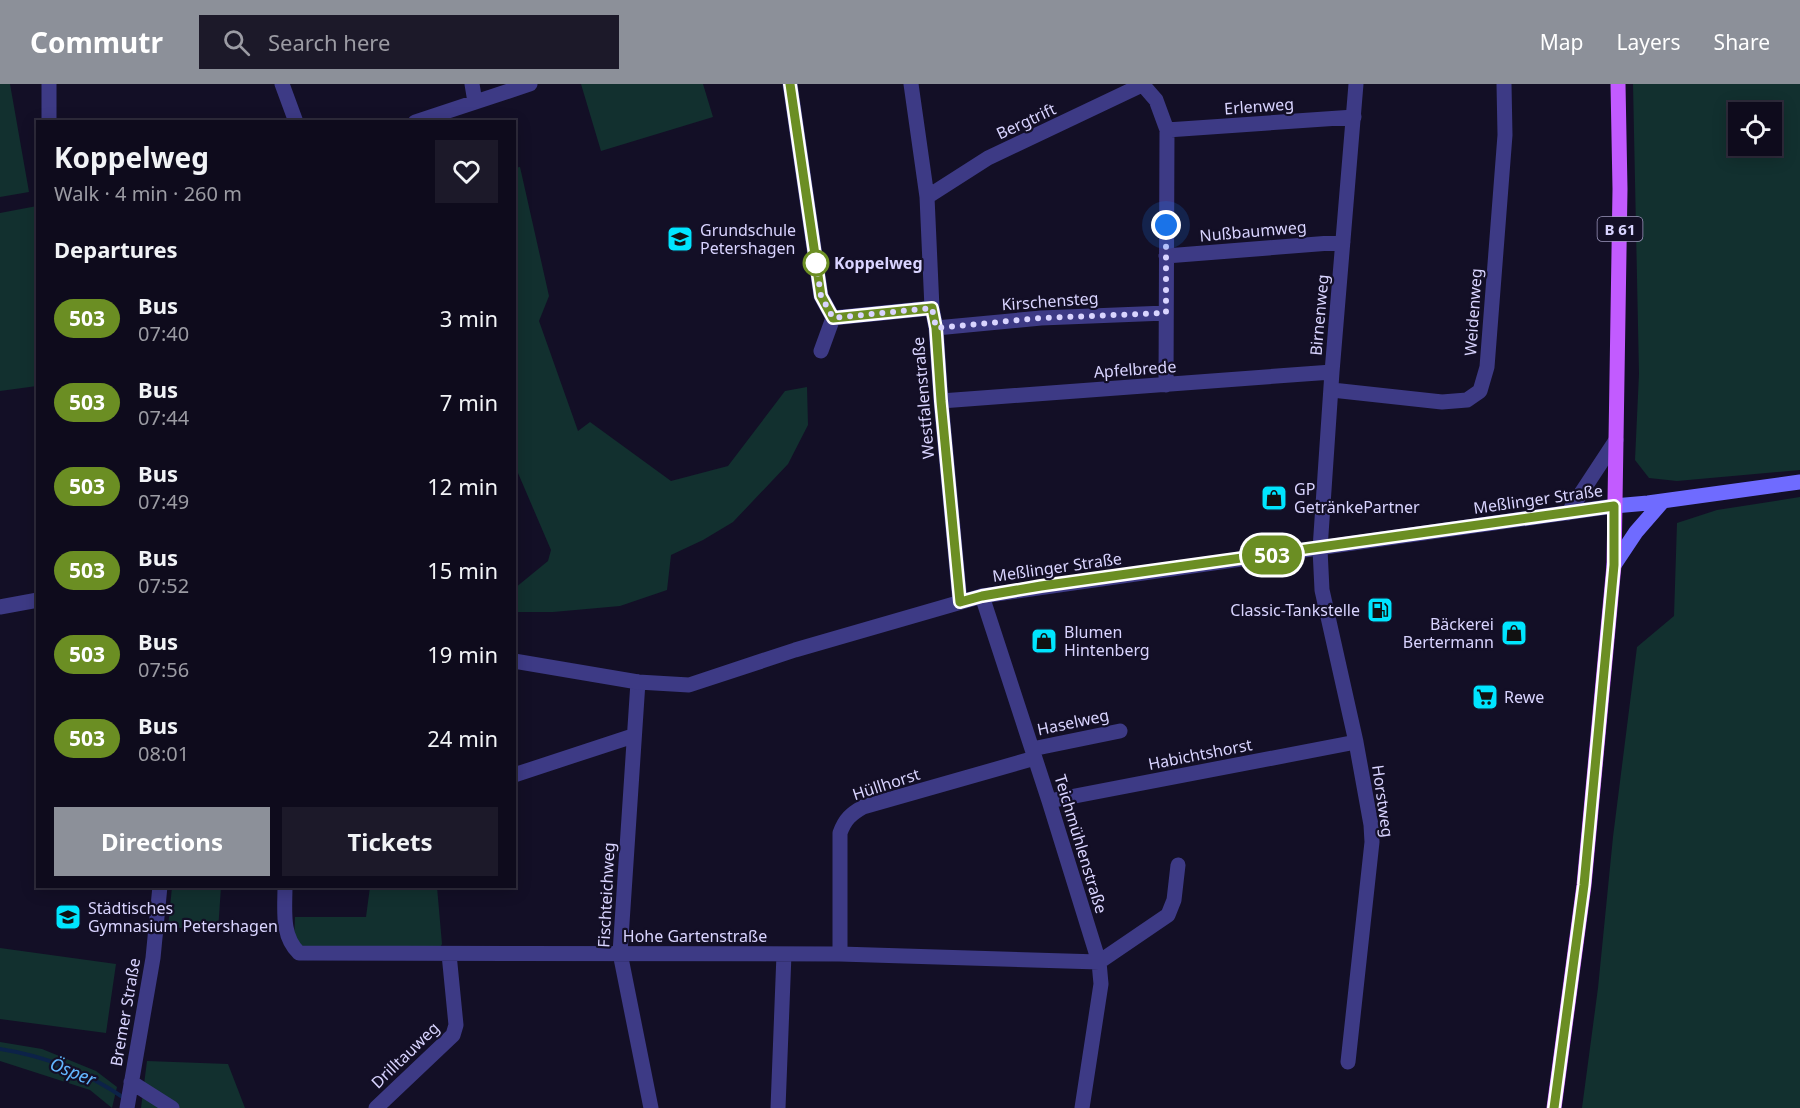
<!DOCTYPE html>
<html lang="en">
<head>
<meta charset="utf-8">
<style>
  body { margin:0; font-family:"Noto Sans",sans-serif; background:#1c1929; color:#f1f3f6; height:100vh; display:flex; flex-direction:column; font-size:22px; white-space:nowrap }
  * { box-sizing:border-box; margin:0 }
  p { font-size:20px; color:#9b9ba3 }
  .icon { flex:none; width:33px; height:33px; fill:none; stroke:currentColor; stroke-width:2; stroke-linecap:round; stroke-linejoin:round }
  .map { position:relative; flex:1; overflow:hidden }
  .panel { position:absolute; left:36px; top:36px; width:480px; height:768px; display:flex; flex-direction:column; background:#0e0b1c; border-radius:0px; box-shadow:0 3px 15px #0003,0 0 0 2px #2e2b3b }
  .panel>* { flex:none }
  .badge { padding:0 12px; border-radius:20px; font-size:21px; line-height:39px }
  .tools { position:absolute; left:1728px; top:18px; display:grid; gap:12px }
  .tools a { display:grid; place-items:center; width:54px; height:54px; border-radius:0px; background:#0e0b1c; box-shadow:0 3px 15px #0003,0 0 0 2px #2e2b3b; font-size:30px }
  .you { position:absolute; width:30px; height:30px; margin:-15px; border:4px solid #fff; border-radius:50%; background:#1a73e8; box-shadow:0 0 0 9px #1a73e833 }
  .map>.badge { position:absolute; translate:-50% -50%; box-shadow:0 0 0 3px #fff }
  h2 { padding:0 18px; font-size:22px; line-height:54px }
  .round { display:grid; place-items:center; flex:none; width:63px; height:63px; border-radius:0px; background:#1c1929 }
  .summary { display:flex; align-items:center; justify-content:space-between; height:102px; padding:0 18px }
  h1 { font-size:28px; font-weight:700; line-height:45px }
  .action { display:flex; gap:12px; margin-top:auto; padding:12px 18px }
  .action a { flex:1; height:69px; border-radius:0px; background:#8c9099; color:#fff; font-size:24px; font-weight:700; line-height:69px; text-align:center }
  .action a+a { background:#1c1929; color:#f1f3f6 }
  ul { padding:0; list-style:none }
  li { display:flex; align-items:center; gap:18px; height:84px; padding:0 18px }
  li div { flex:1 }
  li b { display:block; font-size:22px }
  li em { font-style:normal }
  li .badge { min-width:66px; font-weight:700; text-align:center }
  header { display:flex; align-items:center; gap:36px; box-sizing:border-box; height:84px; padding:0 30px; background:#8c9099; color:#fff }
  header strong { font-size:28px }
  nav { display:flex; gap:33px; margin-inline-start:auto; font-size:21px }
  .search { width:420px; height:54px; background:#1c1929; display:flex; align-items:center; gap:15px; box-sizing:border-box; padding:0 21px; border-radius:0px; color:#9b9ba3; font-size:22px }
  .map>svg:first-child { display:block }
  .green { fill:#12302f; fill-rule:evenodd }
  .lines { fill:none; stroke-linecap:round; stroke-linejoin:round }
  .stream { stroke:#0c2248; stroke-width:4 }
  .minor { stroke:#3d3a85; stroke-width:15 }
  .tertiary { stroke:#3d3a85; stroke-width:15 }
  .secondary { stroke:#6f6bff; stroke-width:15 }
  .primary { stroke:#c25bff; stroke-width:15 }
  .line-casing { stroke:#fff; stroke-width:14 }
  .line { stroke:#6b8e23; stroke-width:9 }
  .walk { stroke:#d9d4ff; stroke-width:6; stroke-dasharray:0 10.8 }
  .stop-dot { fill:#fff; stroke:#6b8e23; stroke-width:3 }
  .labels { text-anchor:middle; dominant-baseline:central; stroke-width:4.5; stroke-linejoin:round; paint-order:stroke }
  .shield { fill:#130f26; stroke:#9e99be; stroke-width:1.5 }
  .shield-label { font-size:15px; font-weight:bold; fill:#d9d4ff }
  .street-label { font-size:16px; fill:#d9d4ff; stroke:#130f26 }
  .poi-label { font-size:16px; fill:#d9d4ff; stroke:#130f26; text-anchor:start }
  .stop-label { font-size:16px; font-weight:bold; fill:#d9d4ff; stroke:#130f26; text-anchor:start }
  .water-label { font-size:18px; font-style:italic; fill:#62b6ff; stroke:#130f26 }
</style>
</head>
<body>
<header>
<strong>Commutr</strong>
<div class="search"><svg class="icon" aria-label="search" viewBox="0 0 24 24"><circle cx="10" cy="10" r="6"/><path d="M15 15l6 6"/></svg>Search here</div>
<nav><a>Map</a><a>Layers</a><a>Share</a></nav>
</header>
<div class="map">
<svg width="1800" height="1024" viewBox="0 0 1800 1024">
  <rect width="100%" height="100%" fill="#130f26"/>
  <path class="green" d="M 0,0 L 10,0 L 29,108 L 0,113 Z
    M 581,0 L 703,0 L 713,33 L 601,67 Z
    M 1633,0 L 1800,0 L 1800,386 L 1677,397 L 1649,394 L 1635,376 L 1639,290 ZM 1738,28 L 1772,28 L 1772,62 L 1738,62 Z
    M 520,83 L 549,212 L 539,237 L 578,347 L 590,338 L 671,397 L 728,382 L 785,307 L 807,303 L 808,341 L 788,380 L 733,438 L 703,456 L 671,471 L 667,506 L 620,522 L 553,528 L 515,528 L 515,504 L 548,477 L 551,466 L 515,382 L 514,84 Z
    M 37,122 L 37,302 L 0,307 L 0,129 Z
    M 1800,413 L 1800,1024 L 1582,1024 L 1598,904 L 1613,753 L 1637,563 L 1674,532 L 1677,439 L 1717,426 Z
    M 172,803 L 221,803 L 218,847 L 168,843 Z
    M 370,803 L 437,803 L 442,860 L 439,865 L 302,864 L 294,856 L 295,833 L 366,833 Z
    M 0,864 L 116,880 L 106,949 L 0,935 Z
    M 0,958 L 42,965 L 96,987 L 117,1003 L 112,1024 L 90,1006 L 0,977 Z
    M 147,977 L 228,980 L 245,1024 L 141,1024 Z"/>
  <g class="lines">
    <path class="stream" d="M 0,965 C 45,972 86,988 124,1014"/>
    <path class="minor" d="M 282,0 L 296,38
      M 472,0 L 475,18
      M 790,0 L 821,212 L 833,234 L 821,267
      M 911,0 L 927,113 L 932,224 L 936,244 L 941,317 L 960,518
      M 1143,1 L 1156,16 L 1167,46 L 1166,301
      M 49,38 L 49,0
      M 415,38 L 530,0
      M 1167,46 L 1354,33
      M 927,113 L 988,74 L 1144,0
      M 1166,172 L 1343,158
      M 833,234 L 932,224
      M 936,244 L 1041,234 L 1166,229
      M 1332,306 L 1442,318 L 1467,316 L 1480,307 L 1487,283 L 1505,51 L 1504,0
      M 941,317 L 1332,288
      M 982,512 L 1049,717 L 1099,878 L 1101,900 L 1082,1024
      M 638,598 L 620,869 L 651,1024
      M 1032,665 L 1120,647
      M 514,691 L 633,652
      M 1049,717 L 1356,658
      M 285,802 C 285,826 281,852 299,869 L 840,870 L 1099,878
      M 840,870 L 840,749 C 845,735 851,730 863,723 L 1035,674
      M 1099,878 L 1168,831 L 1174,816 L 1178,781
      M 1348,978 L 1372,758 L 1371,741 L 1356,658 L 1322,506 L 1320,465 L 1332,288 L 1356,0
      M 131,998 L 172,1024
      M 127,1024 L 153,874 L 160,802
      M 376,1024 L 453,951 L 456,941 L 449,870
      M 778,1024 L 784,870"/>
    <path class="tertiary" d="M 1568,429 L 1616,356
      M 0,523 L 38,516
      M 514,577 L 638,598 L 689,601 L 795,566 L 982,512 L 1614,422"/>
    <path class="secondary" d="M 1614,422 L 1648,419 L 1800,398
      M 1614,481 L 1636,448 L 1663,417"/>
    <path class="primary" d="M 1554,1024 L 1584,801 L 1614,481 L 1620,105 L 1618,0"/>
  </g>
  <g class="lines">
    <g class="line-casing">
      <path id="line" d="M 790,0 L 821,212 L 833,234 L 932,224 L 936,244 L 941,317 L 960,518 L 982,512 L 1041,502 L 1614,422 L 1614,481 L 1584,801 L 1554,1024"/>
    </g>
    <use href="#line" class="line"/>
    <path class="walk" d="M 816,179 L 821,212 L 833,234 L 932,224 L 936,244 L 1041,234 L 1166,229 L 1166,141"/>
  </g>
  <defs>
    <g id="school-square" transform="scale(1.35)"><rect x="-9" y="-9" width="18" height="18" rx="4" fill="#00e5ff" stroke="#130f26"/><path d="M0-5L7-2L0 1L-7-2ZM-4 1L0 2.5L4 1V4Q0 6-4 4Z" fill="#111"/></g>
    <g id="shop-square" transform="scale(1.35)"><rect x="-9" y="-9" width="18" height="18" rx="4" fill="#00e5ff" stroke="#130f26"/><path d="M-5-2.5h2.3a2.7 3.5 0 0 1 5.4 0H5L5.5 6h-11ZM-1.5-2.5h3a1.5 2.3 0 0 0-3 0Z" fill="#111"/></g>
    <g id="fuel-square" transform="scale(1.35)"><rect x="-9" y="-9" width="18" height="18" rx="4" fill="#00e5ff" stroke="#130f26"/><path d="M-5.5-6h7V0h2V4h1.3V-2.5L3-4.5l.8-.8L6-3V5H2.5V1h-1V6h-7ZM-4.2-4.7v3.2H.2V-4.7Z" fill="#111"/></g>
    <g id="supermarket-square" transform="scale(1.35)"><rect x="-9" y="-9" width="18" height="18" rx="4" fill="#00e5ff" stroke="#130f26"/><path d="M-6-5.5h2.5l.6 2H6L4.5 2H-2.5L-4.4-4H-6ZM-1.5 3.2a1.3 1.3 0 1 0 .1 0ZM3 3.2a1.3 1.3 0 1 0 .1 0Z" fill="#111"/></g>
  </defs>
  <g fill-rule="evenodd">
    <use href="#school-square" x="680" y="155"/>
    <use href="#shop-square" x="1274" y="414"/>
    <use href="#fuel-square" x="1380" y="526"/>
    <use href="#shop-square" x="1514" y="549"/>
    <use href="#shop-square" x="1044" y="557"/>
    <use href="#supermarket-square" x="1485" y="613"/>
    <use href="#school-square" x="68" y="833"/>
  </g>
  <circle class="stop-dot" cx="816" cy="179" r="12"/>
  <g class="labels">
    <rect class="shield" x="1597.5" y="133" width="45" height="24" rx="4.5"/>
    <g class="shield-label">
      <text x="1620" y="145">B 61</text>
    </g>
    <g class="street-label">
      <text transform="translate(1259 22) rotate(-4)">Erlenweg</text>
      <text transform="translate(1026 37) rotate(-25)">Bergtrift</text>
      <text transform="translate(1253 147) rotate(-5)">Nußbaumweg</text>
      <text transform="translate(1050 217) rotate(-4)">Kirschensteg</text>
      <text transform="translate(1473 228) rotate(-86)">Weidenweg</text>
      <text transform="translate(1319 231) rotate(-85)">Birnenweg</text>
      <text transform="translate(1135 285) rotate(-4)">Apfelbrede</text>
      <text transform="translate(923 314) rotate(-95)">Westfalenstraße</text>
      <text transform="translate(1538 415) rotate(-8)">Meßlinger Straße</text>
      <text transform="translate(1057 483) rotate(-8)">Meßlinger Straße</text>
      <text transform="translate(1073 638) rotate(-12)">Haselweg</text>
      <text transform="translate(1200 670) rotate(-11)">Habichtshorst</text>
      <text transform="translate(886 700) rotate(-18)">Hüllhorst</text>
      <text transform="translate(1383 717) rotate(82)">Horstweg</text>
      <text transform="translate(1081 760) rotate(73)">Teichmühlenstraße</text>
      <text transform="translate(606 811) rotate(-87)">Fischteichweg</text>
      <text x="695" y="852">Hohe Gartenstraße</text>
      <text transform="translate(125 928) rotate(-80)">Bremer Straße</text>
      <text transform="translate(405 971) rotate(-44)">Drilltauweg</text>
    </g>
    <g class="poi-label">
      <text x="700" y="146">Grundschule<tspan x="700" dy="18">Petershagen</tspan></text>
      <text x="1294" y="405">GP<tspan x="1294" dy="18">GetränkePartner</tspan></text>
      <text x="1360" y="526" text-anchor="end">Classic-Tankstelle</text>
      <text x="1494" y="540" text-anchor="end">Bäckerei<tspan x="1494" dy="18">Bertermann</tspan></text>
      <text x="1064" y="548">Blumen<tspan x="1064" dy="18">Hintenberg</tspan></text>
      <text x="1504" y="613">Rewe</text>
      <text x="88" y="824">Städtisches<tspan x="88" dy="18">Gymnasium Petershagen</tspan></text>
    </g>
    <g class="stop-label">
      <text x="834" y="179">Koppelweg</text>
    </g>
    <g class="water-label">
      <text transform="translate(73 987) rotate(22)">Ösper</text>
    </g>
  </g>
</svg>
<div class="tools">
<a><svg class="icon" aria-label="locate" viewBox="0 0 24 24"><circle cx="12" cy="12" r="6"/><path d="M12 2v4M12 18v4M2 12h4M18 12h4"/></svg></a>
</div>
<div class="you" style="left:1166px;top:141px"></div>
<b class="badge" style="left:1272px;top:471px;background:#6b8e23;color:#fff">503</b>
<section class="panel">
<div class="summary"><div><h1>Koppelweg</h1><p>Walk · 4 min · 260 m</p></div><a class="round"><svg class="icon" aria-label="heart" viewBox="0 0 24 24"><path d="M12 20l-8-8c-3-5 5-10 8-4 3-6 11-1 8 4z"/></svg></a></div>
<h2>Departures</h2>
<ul>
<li><span class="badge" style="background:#6b8e23;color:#fff">503</span><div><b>Bus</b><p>07:40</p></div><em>3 min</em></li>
<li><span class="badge" style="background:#6b8e23;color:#fff">503</span><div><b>Bus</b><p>07:44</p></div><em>7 min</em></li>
<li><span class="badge" style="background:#6b8e23;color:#fff">503</span><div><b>Bus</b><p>07:49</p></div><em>12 min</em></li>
<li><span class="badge" style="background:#6b8e23;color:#fff">503</span><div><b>Bus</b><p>07:52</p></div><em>15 min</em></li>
<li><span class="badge" style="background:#6b8e23;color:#fff">503</span><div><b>Bus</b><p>07:56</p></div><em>19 min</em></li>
<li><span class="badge" style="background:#6b8e23;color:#fff">503</span><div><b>Bus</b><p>08:01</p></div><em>24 min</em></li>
</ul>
<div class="action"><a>Directions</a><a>Tickets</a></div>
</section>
</div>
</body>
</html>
